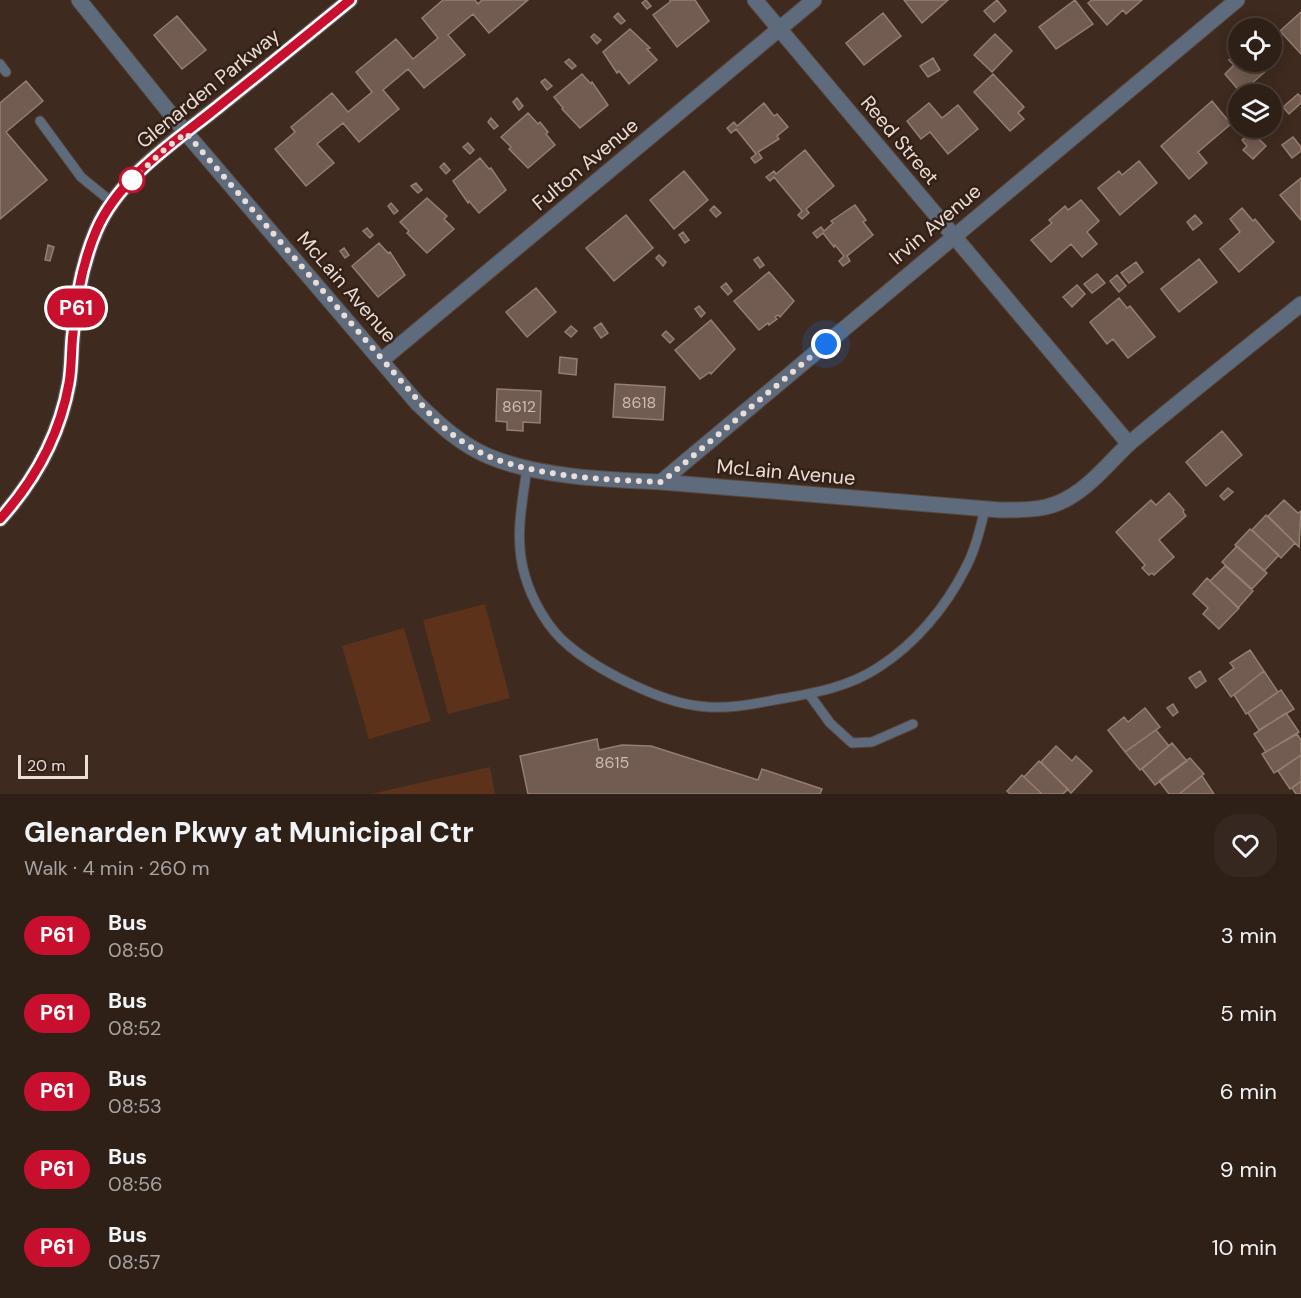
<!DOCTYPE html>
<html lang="en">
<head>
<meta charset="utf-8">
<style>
  body { margin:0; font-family:"DM Sans",sans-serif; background:#362820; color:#f1f3f6; height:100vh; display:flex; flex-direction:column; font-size:22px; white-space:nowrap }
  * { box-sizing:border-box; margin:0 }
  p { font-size:20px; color:#a7a3a1 }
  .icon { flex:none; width:33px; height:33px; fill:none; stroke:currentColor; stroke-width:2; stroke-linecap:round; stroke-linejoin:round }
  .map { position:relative; height:794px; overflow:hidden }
  .details { display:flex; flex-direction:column; background:#2e2017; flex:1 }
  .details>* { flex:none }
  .badge { padding:0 12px; border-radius:20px; font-size:21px; line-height:39px }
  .tools { position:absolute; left:1228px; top:18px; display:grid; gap:12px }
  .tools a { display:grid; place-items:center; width:54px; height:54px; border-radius:50%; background:#2e2017; box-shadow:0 3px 15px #0003,0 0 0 2px #493e36; font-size:30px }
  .scale { position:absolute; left:18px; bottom:15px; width:70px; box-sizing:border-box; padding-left:6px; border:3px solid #eaddd6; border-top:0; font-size:16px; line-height:21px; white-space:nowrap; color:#eaddd6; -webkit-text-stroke:4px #332016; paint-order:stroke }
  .you { position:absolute; width:30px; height:30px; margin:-15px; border:4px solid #fff; border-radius:50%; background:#1a73e8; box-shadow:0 0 0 9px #1a73e833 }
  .map>.badge { position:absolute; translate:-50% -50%; box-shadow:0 0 0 3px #fff }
  .round { display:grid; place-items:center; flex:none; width:63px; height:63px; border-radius:24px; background:#362820 }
  .head { display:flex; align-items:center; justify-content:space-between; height:102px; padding:0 24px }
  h1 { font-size:28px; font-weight:700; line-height:45px }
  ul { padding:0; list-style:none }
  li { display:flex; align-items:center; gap:18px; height:78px; padding:0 24px }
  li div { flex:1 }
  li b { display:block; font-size:22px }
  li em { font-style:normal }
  li .badge { min-width:66px; font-weight:700; text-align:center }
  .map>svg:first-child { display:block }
  .green { fill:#5d321b }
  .building { fill:#725b50; stroke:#957d70; stroke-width:1.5 }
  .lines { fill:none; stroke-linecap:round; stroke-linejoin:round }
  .service-casing { stroke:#5a473c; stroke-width:11 }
  .minor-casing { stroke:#5a473c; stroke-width:17 }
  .tertiary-casing { stroke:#5a473c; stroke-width:17 }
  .service { stroke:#5d6b7d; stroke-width:9 }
  .minor { stroke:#5d6b7d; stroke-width:15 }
  .tertiary { stroke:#5d6b7d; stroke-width:15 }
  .line-casing { stroke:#fff; stroke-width:14 }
  .line { stroke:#c8102e; stroke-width:9 }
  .walk { stroke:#eaddd6; stroke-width:6; stroke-dasharray:0 10.8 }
  .stop-dot { fill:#fff; stroke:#c8102e; stroke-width:3 }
  .labels { text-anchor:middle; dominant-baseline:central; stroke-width:5; stroke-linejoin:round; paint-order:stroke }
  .number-label { font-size:16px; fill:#ccbcb4 }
  .street-label { font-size:20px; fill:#eaddd6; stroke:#332016 }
</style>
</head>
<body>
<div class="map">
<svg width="1301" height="794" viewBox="0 0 1301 794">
  <rect width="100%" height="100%" fill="#3e2a1f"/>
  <path class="green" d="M 485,604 L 510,698 L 448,714 L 423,620 Z
    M 404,628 L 431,721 L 369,739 L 342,646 Z
    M 490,767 L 495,794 L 371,794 Z"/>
  <path class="building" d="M 443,0 L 475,0 L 478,4 L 482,0 L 528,0 L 489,33 L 473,14 L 448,35 L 465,55 L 424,88 L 408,69 L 383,90 L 399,109 L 359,142 L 343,123 L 317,144 L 334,163 L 306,186 L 275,149 L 295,132 L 291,127 L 332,93 L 348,112 L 372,92 L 356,72 L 396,39 L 413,59 L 438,38 L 422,18 Z
    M 646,0 L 651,6 L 647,9 L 642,3 Z
    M 695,0 L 709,21 L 677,47 L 653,15 L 670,2 L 670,0 Z
    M 904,0 L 948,0 L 922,23 Z
    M 997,0 L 1006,11 L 994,22 L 984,11 Z
    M 1075,0 L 1093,24 L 1056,49 L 1039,27 Z
    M 1092,0 L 1142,0 L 1126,14 L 1123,10 L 1107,25 L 1088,3 Z
    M 1301,12 L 1301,54 L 1280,31 Z
    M 618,13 L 625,21 L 621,24 L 614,17 Z
    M 883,13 L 901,36 L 864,65 L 846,43 Z
    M 177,16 L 206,50 L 182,69 L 154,35 Z
    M 630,29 L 650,48 L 647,49 L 657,60 L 629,84 L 619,71 L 617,73 L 603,52 Z
    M 594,34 L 601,40 L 597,44 L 591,37 Z
    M 995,34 L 1012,51 L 992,72 L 974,55 Z
    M 1239,51 L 1239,62 L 1261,62 L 1268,69 L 1241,93 L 1225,74 L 1234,65 L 1229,60 Z
    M 933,58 L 940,70 L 928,77 L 920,66 Z
    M 569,59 L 576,66 L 572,69 L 565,62 Z
    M 582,74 L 591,84 L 592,82 L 608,105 L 580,128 L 562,109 L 563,108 L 554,97 Z
    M 993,74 L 1024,107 L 1018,113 L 1024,119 L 1010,131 L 974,92 Z
    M 545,79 L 552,86 L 547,90 L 541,82 Z
    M 26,81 L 43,101 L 6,132 L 47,180 L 0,219 L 0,103 Z
    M 1298,94 L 1301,97 L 1301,103 L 1289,114 L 1283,107 Z
    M 517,98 L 523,106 L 519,110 L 513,102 Z
    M 1212,101 L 1231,124 L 1198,152 L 1207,163 L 1189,179 L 1161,146 Z
    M 764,103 L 774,116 L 777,114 L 788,127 L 777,136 L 779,139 L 758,152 L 762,158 L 755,163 L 751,158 L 756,154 L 736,129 L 731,133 L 727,128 L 734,122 L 737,126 Z
    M 929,103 L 942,118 L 958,105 L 978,129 L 948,154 L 930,132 L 921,139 L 907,121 Z
    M 528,113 L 538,124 L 540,122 L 548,132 L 546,134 L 555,145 L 528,168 L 509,149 L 511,147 L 501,137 Z
    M 491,118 L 498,126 L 494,129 L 488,122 Z
    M 1251,131 L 1266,146 L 1253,159 L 1243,150 L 1247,146 L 1242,140 Z
    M 1293,137 L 1301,147 L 1301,151 L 1292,158 L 1282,145 Z
    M 468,143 L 474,150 L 470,154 L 463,147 Z
    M 805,150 L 834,186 L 806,209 L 809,213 L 802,219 L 798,215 L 802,211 L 774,177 L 770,181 L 766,177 L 774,171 L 776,174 Z
    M 480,158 L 489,169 L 491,168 L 506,190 L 479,213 L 469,201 L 468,203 L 453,181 Z
    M 1139,161 L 1157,183 L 1120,215 L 1098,188 L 1119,171 L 1122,175 Z
    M 444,163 L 450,170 L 446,174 L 440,167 Z
    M 684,171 L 708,200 L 674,229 L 650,200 Z
    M 1301,178 L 1301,220 L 1280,195 Z
    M 416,183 L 422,190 L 418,193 L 411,186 Z
    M 427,198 L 447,216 L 444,219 L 454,229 L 427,253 L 407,233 L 409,231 L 400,222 Z
    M 1081,200 L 1099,221 L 1087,232 L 1097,244 L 1082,257 L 1071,244 L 1051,262 L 1031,240 L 1052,223 L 1049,220 L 1065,206 L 1068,210 Z
    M 391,203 L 398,211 L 394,214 L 388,206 Z
    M 855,205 L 866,220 L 863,222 L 873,235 L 847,256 L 850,261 L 843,266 L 839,261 L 844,256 L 835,245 L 834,247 L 823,233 L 817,238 L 813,233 L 821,227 L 824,231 L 833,223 L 831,221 Z
    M 714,206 L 721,213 L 716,217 L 710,210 Z
    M 1242,208 L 1253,221 L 1255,219 L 1274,242 L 1239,272 L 1220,249 L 1240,232 L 1230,219 Z
    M 626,215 L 653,248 L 614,281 L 586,248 Z
    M 1195,215 L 1202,223 L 1193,230 L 1187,222 Z
    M 367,228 L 373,235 L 370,238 L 363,231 Z
    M 683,232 L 689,240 L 685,243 L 679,235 Z
    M 379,243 L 388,253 L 390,252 L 405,275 L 378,297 L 352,266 Z
    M 48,245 L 54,247 L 50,261 L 45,260 Z
    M 344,248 L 349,255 L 345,258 L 340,251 Z
    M 659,255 L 666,262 L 663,266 L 656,258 Z
    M 758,257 L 764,265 L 760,268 L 754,260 Z
    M 1199,259 L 1217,282 L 1179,312 L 1161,289 Z
    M 1136,262 L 1143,272 L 1129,283 L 1121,273 Z
    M 769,272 L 794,301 L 780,317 L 778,315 L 775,317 L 777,319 L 769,325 L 768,323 L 759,330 L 734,301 Z
    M 1097,274 L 1105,283 L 1092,293 L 1084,284 Z
    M 1117,275 L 1126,286 L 1119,292 L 1110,281 Z
    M 726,283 L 732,291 L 728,295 L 721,287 Z
    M 1077,285 L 1085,294 L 1072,307 L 1063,297 Z
    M 536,288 L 556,312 L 527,337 L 506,312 Z
    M 1119,298 L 1127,308 L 1130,306 L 1155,337 L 1128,358 L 1113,339 L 1107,344 L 1090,322 Z
    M 699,306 L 705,313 L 701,317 L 695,309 Z
    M 711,320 L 735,349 L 711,374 L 710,372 L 700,379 L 675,350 Z
    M 601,323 L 608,333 L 601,338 L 594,328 Z
    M 571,326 L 577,331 L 571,337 L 565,332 Z
    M 666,331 L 674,339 L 670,343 L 662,335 Z
    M 560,357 L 577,359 L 576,375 L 559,373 Z
    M 615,384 L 665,387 L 663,420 L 613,417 Z
    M 497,389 L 541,391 L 540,423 L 523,422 L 523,431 L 507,430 L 507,422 L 496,421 Z
    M 1222,431 L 1242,455 L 1206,486 L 1186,462 Z
    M 1228,488 L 1233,492 L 1224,500 L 1220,496 Z
    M 1169,493 L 1184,510 L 1183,512 L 1186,516 L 1159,540 L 1174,557 L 1154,575 L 1152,573 L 1149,575 L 1142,568 L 1145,565 L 1116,532 L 1151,500 L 1156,505 Z
    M 1284,500 L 1298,513 L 1301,511 L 1299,547 L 1268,516 Z
    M 1266,515 L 1295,543 L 1281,558 L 1252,530 Z
    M 1250,529 L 1279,555 L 1264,571 L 1235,545 Z
    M 1237,546 L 1267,573 L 1252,589 L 1222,562 Z
    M 1225,566 L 1253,591 L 1238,608 L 1210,581 Z
    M 1207,578 L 1239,608 L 1219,629 L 1203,614 L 1208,608 L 1193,594 Z
    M 1250,650 L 1264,671 L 1231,697 L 1219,679 L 1234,668 L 1230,663 Z
    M 1200,671 L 1206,681 L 1196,688 L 1189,678 Z
    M 1264,671 L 1278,692 L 1246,714 L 1234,695 Z
    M 1281,690 L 1294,709 L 1259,730 L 1248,713 Z
    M 1173,704 L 1178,712 L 1173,716 L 1167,708 Z
    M 1145,708 L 1160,727 L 1125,752 L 1108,730 L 1124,717 L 1128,722 Z
    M 1286,713 L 1299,732 L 1266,752 L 1254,734 Z
    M 1156,730 L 1169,746 L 1140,770 L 1125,752 Z
    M 1297,734 L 1301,740 L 1301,755 L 1274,773 L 1262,754 Z
    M 597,739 L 599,750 L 622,745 L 651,746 L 758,780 L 762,769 L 822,789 L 820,794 L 528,794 L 520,756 Z
    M 1172,743 L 1187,761 L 1155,785 L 1142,769 Z
    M 1056,746 L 1072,761 L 1076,756 L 1092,771 L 1071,793 L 1041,762 Z
    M 1301,755 L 1301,781 L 1290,789 L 1278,771 Z
    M 1190,758 L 1204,774 L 1179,794 L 1169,794 L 1159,781 Z
    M 1039,761 L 1068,789 L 1063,794 L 1042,794 L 1024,777 Z
    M 1022,775 L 1024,777 L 1042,794 L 1010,794 L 1007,791 Z
    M 1202,776 L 1214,794 L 1179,794 Z
    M 1301,781 L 1301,794 L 1296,794 L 1292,788 Z"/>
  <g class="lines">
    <g class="service-casing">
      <path id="service" d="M 0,64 L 6,72
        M 40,121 L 81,177 L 113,203
        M 527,468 C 522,504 514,540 525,576 C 532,600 548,629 568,645 C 597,670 660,702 699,706 C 726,710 753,704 780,699 C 815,693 849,687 879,667 C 915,644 946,607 965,569 C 975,551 980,529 985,509
        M 809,694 L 830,723 L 852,743 L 872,742 L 913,724"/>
    </g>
    <g class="minor-casing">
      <path id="minor" d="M 79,0 L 186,133 L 418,404 C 439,424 461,445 488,456 C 537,477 609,480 661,482 L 1000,510 C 1024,510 1048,511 1070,497 C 1094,483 1111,460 1131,442 C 1187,395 1244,350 1301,304
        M 755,0 L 1129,444
        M 382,360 L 814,0
        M 661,482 L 1237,0"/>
    </g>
    <g class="tertiary-casing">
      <path id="tertiary" d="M 0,519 C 35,480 60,434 69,383 C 72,366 71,349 73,333 C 76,298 82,264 96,231 C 119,177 175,141 219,106 C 263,71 307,35 350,0"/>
    </g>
    <use href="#service" class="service"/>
    <use href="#minor" class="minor"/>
    <use href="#tertiary" class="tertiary"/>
  </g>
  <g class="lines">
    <g class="line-casing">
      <path id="line" d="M 0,519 C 35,480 60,434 69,383 C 72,366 71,349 73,333 C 76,298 82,264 96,231 C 119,177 175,142 219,106 C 263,71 307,35 350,0"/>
    </g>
    <use href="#line" class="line"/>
    <path class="walk" d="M 132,180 L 165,149 L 186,133 L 435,420 C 451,434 469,448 488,456 C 537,477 608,480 662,482 L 826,344"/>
  </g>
  <circle class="stop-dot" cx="132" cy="180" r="12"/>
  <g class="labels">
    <g class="number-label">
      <text x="639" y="402">8618</text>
      <text x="519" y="406">8612</text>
      <text x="612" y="762">8615</text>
    </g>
    <g class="street-label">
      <text transform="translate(208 88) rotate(-39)">Glenarden Parkway</text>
      <text transform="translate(900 140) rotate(50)">Reed Street</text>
      <text transform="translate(585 164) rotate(-40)">Fulton Avenue</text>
      <text transform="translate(935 224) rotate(-40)">Irvin Avenue</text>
      <text transform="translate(347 287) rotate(49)">McLain Avenue</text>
      <text transform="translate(786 472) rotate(5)">McLain Avenue</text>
    </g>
  </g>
</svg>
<div class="tools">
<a><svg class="icon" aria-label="locate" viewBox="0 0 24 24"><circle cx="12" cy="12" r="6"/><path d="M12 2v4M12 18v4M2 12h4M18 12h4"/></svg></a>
<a><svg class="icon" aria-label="layers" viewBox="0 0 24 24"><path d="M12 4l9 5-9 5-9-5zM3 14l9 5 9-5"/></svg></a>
</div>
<div class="scale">20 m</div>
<div class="you" style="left:826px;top:344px"></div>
<b class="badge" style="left:76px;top:308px;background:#c8102e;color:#fff">P61</b>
</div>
<section class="details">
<div class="head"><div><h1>Glenarden Pkwy at Municipal Ctr</h1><p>Walk · 4 min · 260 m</p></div><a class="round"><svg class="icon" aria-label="heart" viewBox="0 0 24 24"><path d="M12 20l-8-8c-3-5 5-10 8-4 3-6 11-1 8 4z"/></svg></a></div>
<ul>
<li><span class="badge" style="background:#c8102e;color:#fff">P61</span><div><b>Bus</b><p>08:50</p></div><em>3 min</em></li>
<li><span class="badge" style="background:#c8102e;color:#fff">P61</span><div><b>Bus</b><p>08:52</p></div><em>5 min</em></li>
<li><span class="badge" style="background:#c8102e;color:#fff">P61</span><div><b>Bus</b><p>08:53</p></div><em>6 min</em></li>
<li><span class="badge" style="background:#c8102e;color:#fff">P61</span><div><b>Bus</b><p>08:56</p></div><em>9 min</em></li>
<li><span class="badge" style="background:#c8102e;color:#fff">P61</span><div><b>Bus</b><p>08:57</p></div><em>10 min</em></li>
</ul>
</section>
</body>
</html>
